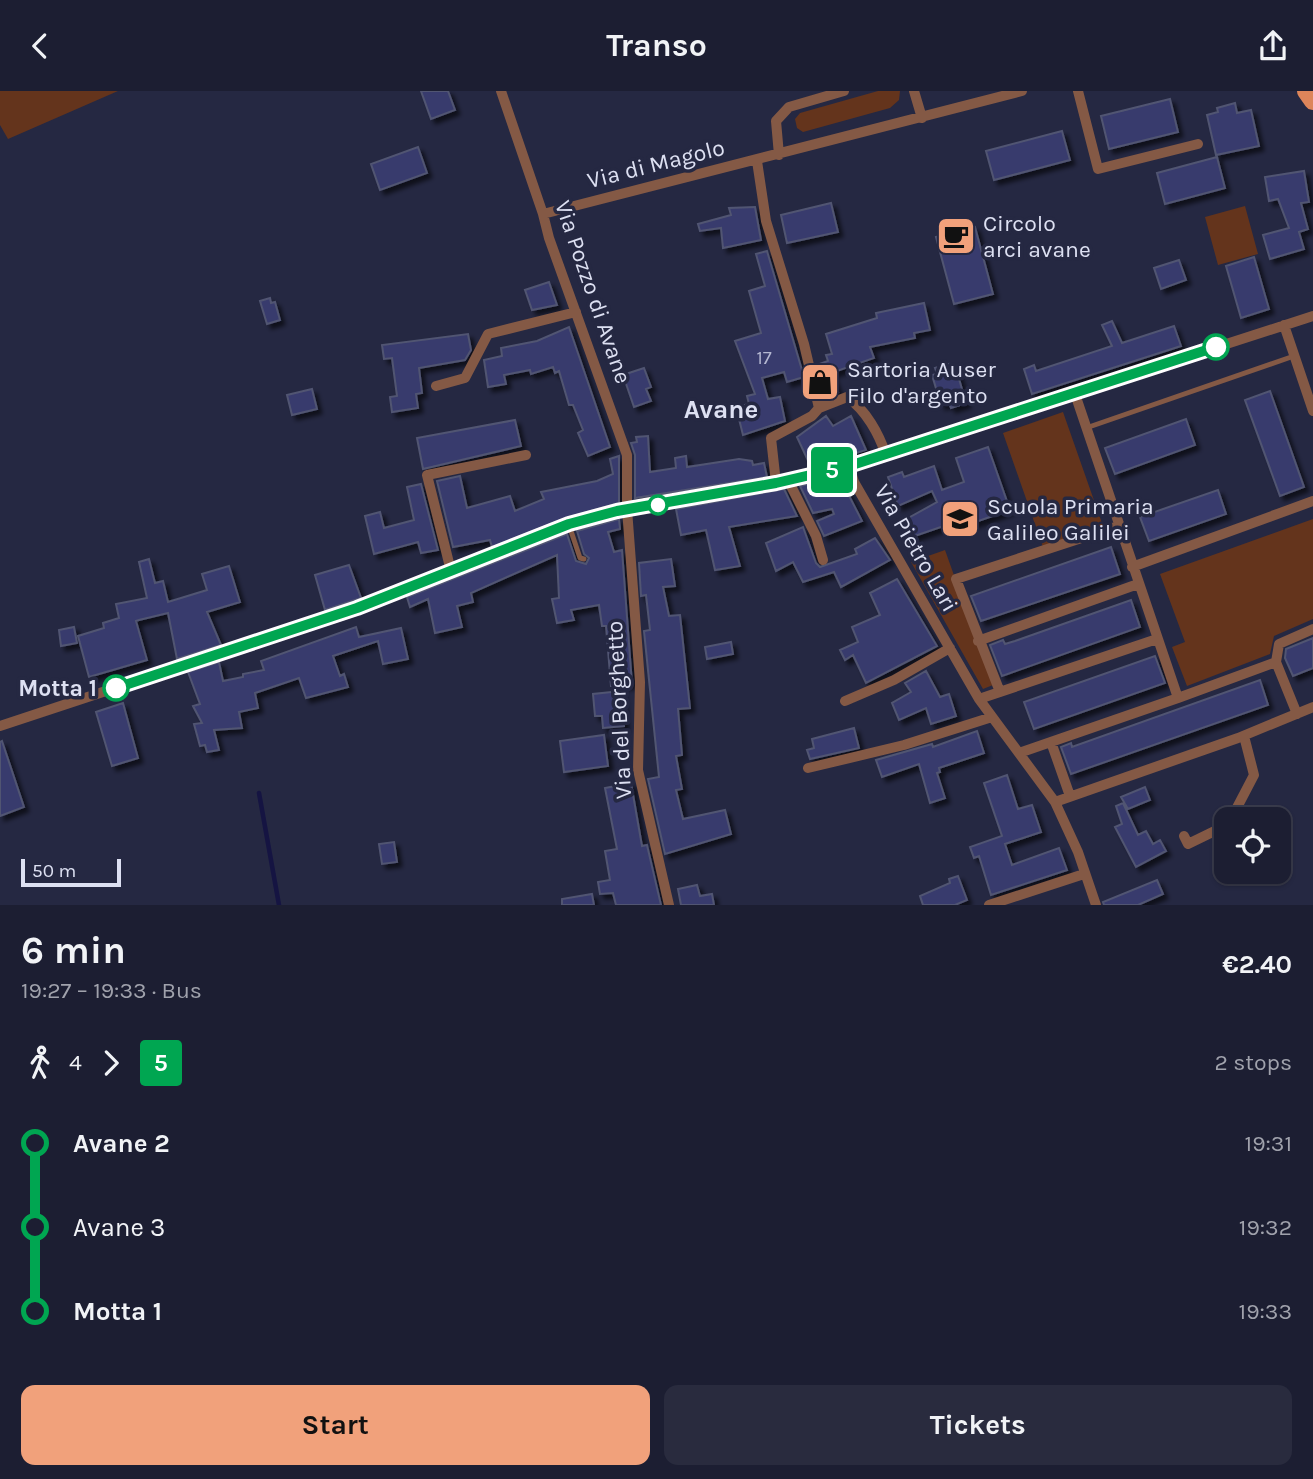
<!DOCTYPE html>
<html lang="en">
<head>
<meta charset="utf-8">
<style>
  body { margin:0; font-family:Karla,sans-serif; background:#292b3e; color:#f1f3f6; height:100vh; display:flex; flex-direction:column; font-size:26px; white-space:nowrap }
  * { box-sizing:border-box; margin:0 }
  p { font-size:23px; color:#a0a2ac }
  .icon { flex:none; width:38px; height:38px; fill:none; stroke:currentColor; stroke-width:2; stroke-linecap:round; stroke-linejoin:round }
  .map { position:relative; height:814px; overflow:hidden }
  .side { display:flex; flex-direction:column; background:#1c1e32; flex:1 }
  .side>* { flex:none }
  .badge { padding:0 14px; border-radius:5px; font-size:24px; line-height:46px }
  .buttons { position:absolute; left:1214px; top:716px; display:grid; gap:14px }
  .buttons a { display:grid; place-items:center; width:77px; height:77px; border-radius:14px; background:#1c1e32; box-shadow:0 2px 5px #0004,0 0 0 2px #3a3c4d; font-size:35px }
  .scale { position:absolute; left:21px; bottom:18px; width:100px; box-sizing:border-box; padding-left:7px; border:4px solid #dde0f2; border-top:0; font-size:19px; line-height:24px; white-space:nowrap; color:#dde0f2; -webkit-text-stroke:5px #252842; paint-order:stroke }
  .map>.badge { position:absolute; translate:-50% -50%; box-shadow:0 0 0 4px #fff }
  .legs { display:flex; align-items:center; gap:10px; height:77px; padding:0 21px; font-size:23px }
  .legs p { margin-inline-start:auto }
  .overview { display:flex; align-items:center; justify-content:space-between; height:119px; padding:0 21px }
  h1 { font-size:38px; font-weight:700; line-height:52px }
  .button { display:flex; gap:14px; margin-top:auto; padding:14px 21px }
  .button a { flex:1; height:80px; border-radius:14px; background:#f1a17b; color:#111; font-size:28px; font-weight:700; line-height:80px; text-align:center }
  .button a+a { background:#292b3e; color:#f1f3f6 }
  ul { padding:0 21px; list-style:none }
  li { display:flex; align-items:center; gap:24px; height:84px; font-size:26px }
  li i { display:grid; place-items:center; width:10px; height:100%; margin:0 9px; background:currentColor }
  li i::after { content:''; width:18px; height:18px; margin:-9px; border:5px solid; border-radius:50%; background:#1c1e32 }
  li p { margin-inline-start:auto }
  li:first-child i { background:linear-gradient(#0000 50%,currentColor 0) }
  li:last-child i { background:linear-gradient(currentColor 50%,#0000 0) }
  header { display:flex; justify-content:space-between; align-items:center; height:91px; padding:0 21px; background:#1c1e32; font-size:32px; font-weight:700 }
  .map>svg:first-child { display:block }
  .green { fill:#64341c }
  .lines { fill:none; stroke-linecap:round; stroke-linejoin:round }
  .stream { stroke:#151442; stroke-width:4.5 }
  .building { fill:#383b6d; stroke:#515572; stroke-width:2; filter:url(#shadow) }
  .lane { stroke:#845945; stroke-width:5 }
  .street { stroke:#845945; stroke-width:10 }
  .primary { stroke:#dd855a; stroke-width:18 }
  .line-1-casing { stroke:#fff; stroke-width:16 }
  .line-1 { stroke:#00a651; stroke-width:10 }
  .stop-1-dot { fill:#fff; stroke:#00a651; stroke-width:3.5 }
  .labels { text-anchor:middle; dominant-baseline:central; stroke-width:7; stroke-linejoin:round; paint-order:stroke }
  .number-label { font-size:19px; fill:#b4b7d1 }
  .street-label { font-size:23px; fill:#dde0f2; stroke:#252842 }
  .poi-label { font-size:23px; fill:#dde0f2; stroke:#252842; text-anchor:start }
  .stop-label { font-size:23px; font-weight:bold; fill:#dde0f2; stroke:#252842; text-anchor:end }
  .quarter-label { font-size:26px; font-weight:bold; fill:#dde0f2; stroke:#252842 }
</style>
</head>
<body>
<header><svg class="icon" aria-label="back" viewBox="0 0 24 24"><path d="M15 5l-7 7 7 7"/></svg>Transo<svg class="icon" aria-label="share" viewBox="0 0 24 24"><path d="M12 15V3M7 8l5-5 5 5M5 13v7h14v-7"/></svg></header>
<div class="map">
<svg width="1313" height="814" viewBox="0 0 1313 814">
  <defs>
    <filter id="shadow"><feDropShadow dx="4.5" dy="4.5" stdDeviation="2" flood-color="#0009"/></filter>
  </defs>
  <rect width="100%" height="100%" fill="#252842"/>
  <path class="green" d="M 0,0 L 118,0 L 8,48 L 0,34 Z
    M 878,0 L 900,0 L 899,9 L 890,17 L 803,41 L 797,37 L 795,28 L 800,22 Z
    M 1245,115 L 1258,163 L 1218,174 L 1205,126 Z
    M 1063,321 L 1103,435 L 1043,456 L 1003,342 Z
    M 1313,428 L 1313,528 L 1274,545 L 1270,563 L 1187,595 L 1172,556 L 1185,551 L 1160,483 Z
    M 945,459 L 993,594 L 983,598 L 911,471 Z"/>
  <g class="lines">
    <path class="stream" d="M 259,702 L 279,814"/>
  </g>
  <path class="building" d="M 421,0 L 448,0 L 455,19 L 431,28 Z
    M 1170,8 L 1178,41 L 1109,58 L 1101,25 Z
    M 1235,12 L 1237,22 L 1251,19 L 1259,55 L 1216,64 L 1207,24 L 1218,21 L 1217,17 Z
    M 1062,40 L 1070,69 L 994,89 L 986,60 Z
    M 418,56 L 427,82 L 380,99 L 371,73 Z
    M 1217,66 L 1225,97 L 1165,113 L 1157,82 Z
    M 1304,80 L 1309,111 L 1301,112 L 1308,138 L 1299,141 L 1304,158 L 1270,168 L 1263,144 L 1289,137 L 1278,108 L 1269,110 L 1265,86 Z
    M 831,112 L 838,141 L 787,152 L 781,124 Z
    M 755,116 L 761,149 L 723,157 L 721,137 L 700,140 L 698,133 L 731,124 L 729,117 Z
    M 975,136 L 993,203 L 954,213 L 936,146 Z
    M 767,160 L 804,286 L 787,291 L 784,281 L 762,287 L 768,308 L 780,306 L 785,330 L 743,344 L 736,316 L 749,313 L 747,305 L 755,303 L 735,250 L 761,242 L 749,200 L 765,195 L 756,163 Z
    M 1254,166 L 1269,218 L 1241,227 L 1226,175 Z
    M 1179,169 L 1186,189 L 1161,198 L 1154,177 Z
    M 549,191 L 557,214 L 532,219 L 525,199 Z
    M 270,207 L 271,212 L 275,211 L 280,229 L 267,233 L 260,210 Z
    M 924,212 L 930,239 L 914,242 L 915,247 L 870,256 L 874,267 L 831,282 L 838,301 L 825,306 L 817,274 L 828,270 L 826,264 L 832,263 L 826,243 L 877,227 L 876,222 Z
    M 1112,230 L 1122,252 L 1174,235 L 1181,255 L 1032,303 L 1024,278 L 1034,274 L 1036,280 L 1112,255 L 1102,234 Z
    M 569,236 L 610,356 L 588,365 L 578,342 L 583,339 L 573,314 L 569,314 L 559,280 L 555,282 L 553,276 L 531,283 L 530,279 L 504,284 L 506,293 L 488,296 L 484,269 L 502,265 L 501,257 L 537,250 Z
    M 468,243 L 471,259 L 465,269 L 419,277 L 422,302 L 416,303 L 418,317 L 392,321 L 390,306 L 397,305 L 392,267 L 384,268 L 382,254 Z
    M 949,273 L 952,282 L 957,281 L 966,312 L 951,317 L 949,312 L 941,314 L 932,284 L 937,283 L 935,277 Z
    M 644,277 L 651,296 L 646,298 L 651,310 L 634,316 L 623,284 Z
    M 312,298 L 317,318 L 292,324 L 287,304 Z
    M 1270,300 L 1304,396 L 1280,405 L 1245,309 Z
    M 826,325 L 833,335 L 851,325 L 866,359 L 811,376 L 797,346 Z
    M 1186,328 L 1195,354 L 1115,383 L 1105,357 Z
    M 515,329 L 521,355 L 423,378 L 417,347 Z
    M 648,345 L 650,381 L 676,377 L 675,367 L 686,365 L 687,376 L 739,368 L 752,370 L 753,374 L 764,372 L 767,386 L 635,407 L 635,364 L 631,352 L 637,351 L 636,346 Z
    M 988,356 L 1010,419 L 967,434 L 964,428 L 909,447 L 903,430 L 937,411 L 932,400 L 898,415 L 888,386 L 902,381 L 904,386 L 934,375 L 942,399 L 964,391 L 956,367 Z
    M 619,365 L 619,412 L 566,427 L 492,456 L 490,449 L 453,456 L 437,390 L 460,385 L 467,417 L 510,405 L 515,420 L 544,408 L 541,401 L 597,390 L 613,383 L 610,368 Z
    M 839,385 L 862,430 L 824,445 L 817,430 L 834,423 L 832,418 L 813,422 L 800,395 Z
    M 421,393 L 438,459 L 421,462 L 418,451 L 374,463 L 365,425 L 380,421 L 384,437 L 414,429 L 407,396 Z
    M 784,398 L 797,425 L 729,436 L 740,475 L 715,479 L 706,439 L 681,444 L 676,418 Z
    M 1218,399 L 1226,423 L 1149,450 L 1140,426 Z
    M 619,428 L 620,438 L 608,441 L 614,461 L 622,459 L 632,593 L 611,595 L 606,535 L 602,535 L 599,514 L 571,519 L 574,529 L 557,532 L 552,508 L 559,507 L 557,464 L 471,502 L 473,511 L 457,515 L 462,536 L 435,542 L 428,508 L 410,516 L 407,506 L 567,443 L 576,470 L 586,473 L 589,467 L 584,463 L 577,440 Z
    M 803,436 L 816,472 L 820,476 L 857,463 L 855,458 L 875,447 L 890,469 L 841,496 L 834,481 L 803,491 L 793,471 L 776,480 L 766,452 Z
    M 1111,456 L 1120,483 L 981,530 L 971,505 Z
    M 149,468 L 155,492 L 163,490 L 168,511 L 207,499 L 202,483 L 229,475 L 240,511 L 207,521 L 221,554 L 177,568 L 168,522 L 139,529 L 136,530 L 147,569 L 89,586 L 78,545 L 104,537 L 103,532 L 119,527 L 116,513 L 147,507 L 139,471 Z
    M 671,468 L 675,495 L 663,496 L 669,525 L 680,524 L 690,617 L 678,618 L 682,664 L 676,665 L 682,698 L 676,699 L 683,728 L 725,719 L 731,743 L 665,763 L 648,688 L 659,686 L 644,540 L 650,539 L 646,504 L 641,505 L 639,472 Z
    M 349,474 L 361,507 L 325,519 L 315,484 Z
    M 897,488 L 937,555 L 866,592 L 853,564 L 845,569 L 840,559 L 858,551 L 852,536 L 880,524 L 870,502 Z
    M 1131,509 L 1140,536 L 1002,585 L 990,554 L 1003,549 L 1005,553 L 1015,550 Z
    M 74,536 L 77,552 L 61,555 L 59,539 Z
    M 356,536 L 359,546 L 401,537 L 408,568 L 383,573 L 378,550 L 333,565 L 340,585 L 344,583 L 348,596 L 306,607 L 299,587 L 255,602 L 258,617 L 239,621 L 242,637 L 214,639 L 219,659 L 207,661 L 205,654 L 200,655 L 194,633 L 202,632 L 193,615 L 200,613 L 188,581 L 219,571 L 223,590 L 243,586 L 243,583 L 264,579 L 261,570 Z
    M 1313,547 L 1313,577 L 1293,585 L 1285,567 L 1286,558 Z
    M 731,551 L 733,563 L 707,568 L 705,556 Z
    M 1155,565 L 1165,592 L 1034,638 L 1024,611 Z
    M 926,580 L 940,606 L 949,603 L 956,625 L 931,633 L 926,617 L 899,629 L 892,612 L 911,601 L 905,592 Z
    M 1260,589 L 1268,614 L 1071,683 L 1061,656 L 1071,652 L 1072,656 Z
    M 621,600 L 624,635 L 603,637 L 602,625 L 595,625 L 593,603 Z
    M 123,612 L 138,667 L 112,675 L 96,621 Z
    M 854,637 L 859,657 L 810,668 L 807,659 L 814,657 L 812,648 Z
    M 977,640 L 984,662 L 939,677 L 940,681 L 937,682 L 945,707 L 930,712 L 919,673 L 882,686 L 876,669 L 932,653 L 933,656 Z
    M 604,644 L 608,675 L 564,681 L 560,650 Z
    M 2,650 L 24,716 L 0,725 L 0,651 Z
    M 1007,684 L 1018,718 L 1032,714 L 1041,741 L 1005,753 L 1012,774 L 1059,757 L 1067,779 L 991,804 L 979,765 L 974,767 L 970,756 L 1002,745 L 984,692 Z
    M 631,692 L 642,755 L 647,754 L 661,814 L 616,814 L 613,802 L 600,803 L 598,791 L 610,789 L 605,760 L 617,758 L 605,697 Z
    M 1145,696 L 1150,709 L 1128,718 L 1121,706 Z
    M 1123,712 L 1138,744 L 1146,740 L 1153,753 L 1160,749 L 1166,760 L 1136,776 L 1115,736 L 1122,733 L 1116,715 Z
    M 394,751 L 397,771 L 382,773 L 379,753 Z
    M 958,785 L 967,809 L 955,814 L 923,814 L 920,805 L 950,792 L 949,788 Z
    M 1157,789 L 1163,803 L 1138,814 L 1104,814 L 1103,811 Z
    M 697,794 L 700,805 L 712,803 L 714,814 L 681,814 L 678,798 Z
    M 592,803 L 594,814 L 562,814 L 562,808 Z"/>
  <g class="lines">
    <path class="lane" d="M 1086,337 L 1294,265
      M 569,434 L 580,467 L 584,468"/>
    <path class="street" d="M 501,0 L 543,123 L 549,147 L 627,364 L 627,418 L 640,591 L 638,679 L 669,814
      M 914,0 L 922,27
      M 1078,0 L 1098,78 L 1198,53
      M 779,64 L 776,30 L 789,16 L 844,0
      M 757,70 L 766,130 L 804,253 L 819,317 L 812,325 L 771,347 L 776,392
      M 543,123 L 1022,0
      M 1284,234 L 1313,320
      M 436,295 L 465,287 L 488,243 L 576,221
      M 1075,303 L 1178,607 L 1276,571
      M 819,317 L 847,306 C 866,319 879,343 886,364
      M 849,375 L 854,391 L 979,608 L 1055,711 L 1078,761 L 1096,814
      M 788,389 L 816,445 L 823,469
      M 1132,476 L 1313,410
      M 451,480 L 427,384 L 526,364
      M 978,550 L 1138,493
      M 1276,571 L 1297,623
      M 1276,571 L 1279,553 L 1313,538
      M 1000,601 L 956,488 L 1118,435
      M 979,608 L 1157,548
      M 845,610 L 894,589 L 950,557
      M 0,635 L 357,517 L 569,434 L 617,420 L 776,392 L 849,375 L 1313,225
      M 1051,651 L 1070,705
      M 1019,662 L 1178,607
      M 808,677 L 904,654 L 992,626
      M 1055,711 L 1238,647 L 1313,616
      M 1231,728 L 1254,684 L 1244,645
      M 1184,745 L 1188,753 L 1227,734
      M 989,814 L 1084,783"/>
    <path class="primary" d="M 1306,0 L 1313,10"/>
  </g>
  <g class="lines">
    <g class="line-1-casing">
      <path id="line-1" d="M 116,597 L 357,517 L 569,433 L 617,420 L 776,392 L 849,375 L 1216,256"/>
    </g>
    <use href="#line-1" class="line-1"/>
  </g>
  <defs>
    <g id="cafe-square" transform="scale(2.0125)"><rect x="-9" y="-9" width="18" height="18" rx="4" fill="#f1a17b" stroke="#252842"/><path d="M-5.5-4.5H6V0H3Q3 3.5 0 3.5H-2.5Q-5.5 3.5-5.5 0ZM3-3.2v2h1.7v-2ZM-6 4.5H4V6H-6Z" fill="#111"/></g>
    <g id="shop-square" transform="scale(2.0125)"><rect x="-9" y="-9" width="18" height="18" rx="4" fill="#f1a17b" stroke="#252842"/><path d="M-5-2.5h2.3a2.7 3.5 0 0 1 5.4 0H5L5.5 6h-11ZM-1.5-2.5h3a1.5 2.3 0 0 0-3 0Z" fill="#111"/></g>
    <g id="school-square" transform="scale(2.0125)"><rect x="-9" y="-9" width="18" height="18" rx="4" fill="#f1a17b" stroke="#252842"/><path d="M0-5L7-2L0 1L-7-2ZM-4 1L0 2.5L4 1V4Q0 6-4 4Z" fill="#111"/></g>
  </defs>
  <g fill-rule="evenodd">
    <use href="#cafe-square" x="956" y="145"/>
    <use href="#shop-square" x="820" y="291"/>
    <use href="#school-square" x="960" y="428"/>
  </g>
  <g class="stop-1-dot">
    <circle cx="1216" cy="256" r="12"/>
    <circle cx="658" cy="414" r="9"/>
    <circle cx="116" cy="597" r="12"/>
  </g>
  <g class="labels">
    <g class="number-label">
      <text x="764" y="267">17</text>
    </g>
    <g class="street-label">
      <text transform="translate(656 73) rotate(-14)">Via di Magolo</text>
      <text transform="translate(593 201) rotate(71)">Via Pozzo di Avane</text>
      <text transform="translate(916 457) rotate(60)">Via Pietro Lari</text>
      <text transform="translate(619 619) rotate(-93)">Via del Borghetto</text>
    </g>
    <g class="poi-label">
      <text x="983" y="132">Circolo<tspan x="983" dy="26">arci avane</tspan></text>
      <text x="847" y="278">Sartoria Auser<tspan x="847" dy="26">Filo d'argento</tspan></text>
      <text x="987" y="415">Scuola Primaria<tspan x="987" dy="26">Galileo Galilei</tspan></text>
    </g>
    <g class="stop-label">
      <text x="97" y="597">Motta 1</text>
    </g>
    <g class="quarter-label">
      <text x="721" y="318">Avane</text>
    </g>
  </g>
</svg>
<div class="buttons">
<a><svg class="icon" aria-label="locate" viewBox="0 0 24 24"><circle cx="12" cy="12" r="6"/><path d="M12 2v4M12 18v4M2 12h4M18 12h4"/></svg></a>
</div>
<div class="scale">50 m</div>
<b class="badge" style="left:832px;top:379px;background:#00a651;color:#fff">5</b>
</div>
<section class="side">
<div class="overview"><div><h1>6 min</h1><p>19:27 – 19:33 · Bus</p></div><b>€2.40</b></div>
<div class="legs"><svg class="icon" aria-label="walk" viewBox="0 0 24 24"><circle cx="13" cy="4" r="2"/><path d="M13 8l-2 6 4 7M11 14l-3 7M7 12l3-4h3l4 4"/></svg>4<svg class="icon" aria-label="forward" viewBox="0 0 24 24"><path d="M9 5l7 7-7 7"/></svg><b class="badge" style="background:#00a651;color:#fff">5</b><p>2 stops</p></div>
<ul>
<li><i style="color:#00a651"></i><b>Avane 2</b><p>19:31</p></li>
<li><i style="color:#00a651"></i><span>Avane 3</span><p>19:32</p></li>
<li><i style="color:#00a651"></i><b>Motta 1</b><p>19:33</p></li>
</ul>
<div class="button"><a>Start</a><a>Tickets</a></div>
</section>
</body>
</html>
